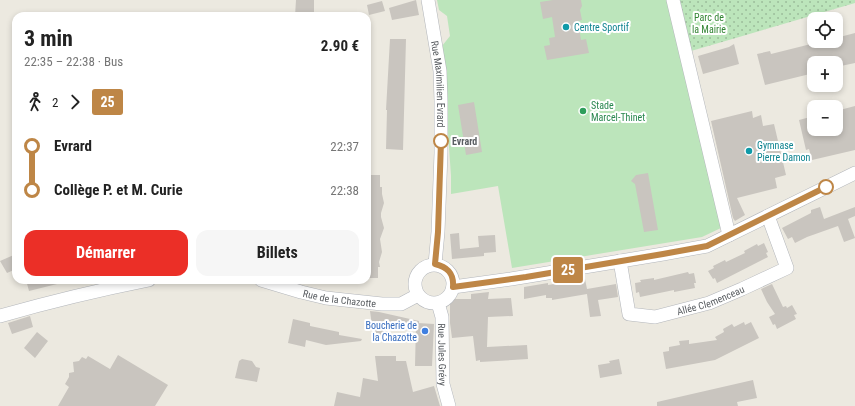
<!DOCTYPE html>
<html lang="fr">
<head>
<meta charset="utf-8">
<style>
  body { margin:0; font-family:"Roboto Condensed",sans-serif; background:#f6f6f6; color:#222; height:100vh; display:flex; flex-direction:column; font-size:15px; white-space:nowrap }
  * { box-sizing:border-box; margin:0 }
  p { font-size:13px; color:#767676 }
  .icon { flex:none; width:22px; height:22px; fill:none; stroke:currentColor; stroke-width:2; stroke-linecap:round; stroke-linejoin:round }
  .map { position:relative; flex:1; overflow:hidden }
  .drawer { position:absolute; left:12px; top:12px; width:359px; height:272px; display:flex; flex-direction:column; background:#fff; border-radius:12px; box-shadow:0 2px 6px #0003 }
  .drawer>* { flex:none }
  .badge { padding:0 8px; border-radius:3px; font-size:14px; line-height:26px }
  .controls { position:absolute; left:807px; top:12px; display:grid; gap:8px }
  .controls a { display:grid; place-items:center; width:36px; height:36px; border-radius:8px; background:#fff; box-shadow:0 2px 6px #0003; font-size:20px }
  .map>.badge { position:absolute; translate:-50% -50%; box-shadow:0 0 0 2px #fff }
  .legs { display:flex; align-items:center; gap:6px; height:44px; padding:0 12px; font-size:13px }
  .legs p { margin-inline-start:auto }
  .summary { display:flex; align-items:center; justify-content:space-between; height:68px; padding:0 12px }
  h1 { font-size:22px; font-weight:700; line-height:30px }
  .action { display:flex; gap:8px; margin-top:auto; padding:8px 12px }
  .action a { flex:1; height:46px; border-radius:12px; background:#eb2f27; color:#fff; font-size:16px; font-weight:700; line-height:46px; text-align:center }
  .action a+a { background:#f6f6f6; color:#222 }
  ul { padding:0 12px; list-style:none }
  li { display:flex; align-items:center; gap:14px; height:44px; font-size:15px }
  li i { display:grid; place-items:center; width:6px; height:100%; margin:0 5px; background:currentColor }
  li i::after { content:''; width:10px; height:10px; margin:-5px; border:3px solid; border-radius:50%; background:#fff }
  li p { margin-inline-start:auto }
  li:first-child i { background:linear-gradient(#0000 50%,currentColor 0) }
  li:last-child i { background:linear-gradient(currentColor 50%,#0000 0) }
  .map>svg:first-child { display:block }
  .green { fill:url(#green-dots) }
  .pitch { fill:#bce5bb }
  .building { fill:#c9c5bf }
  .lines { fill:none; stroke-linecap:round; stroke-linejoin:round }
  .minor-casing { stroke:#b3b6bb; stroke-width:14 }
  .minor { stroke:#fff; stroke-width:13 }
  .line-1-casing { stroke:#fff; stroke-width:9 }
  .line-1 { stroke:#be8646; stroke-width:6 }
  .culture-dot { fill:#0f9aa8; stroke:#fff; stroke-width:1.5 }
  .leisure-dot { fill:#2e9e5b; stroke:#fff; stroke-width:1.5 }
  .stop-1-dot { fill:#fff; stroke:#be8646; stroke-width:2 }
  .shop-dot { fill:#3f7fe0; stroke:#fff; stroke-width:1.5 }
  .labels { text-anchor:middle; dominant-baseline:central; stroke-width:4; stroke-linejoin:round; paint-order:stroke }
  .park-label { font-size:10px; fill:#338534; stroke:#fff }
  .culture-label { font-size:10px; fill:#0d838f; stroke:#fff; text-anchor:start }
  .street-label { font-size:10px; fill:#595d61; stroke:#fff }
  .leisure-label { font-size:10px; fill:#27864d; stroke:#fff; text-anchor:start }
  .stop-label { font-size:10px; font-weight:bold; fill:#595d61; stroke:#fff; text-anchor:start }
  .shop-label { font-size:10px; fill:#366cbe; stroke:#fff; text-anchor:end }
</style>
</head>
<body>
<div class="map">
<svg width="855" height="406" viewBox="0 0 855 406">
  <defs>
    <pattern id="green-dots" width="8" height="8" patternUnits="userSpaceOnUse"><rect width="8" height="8" fill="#bce5bb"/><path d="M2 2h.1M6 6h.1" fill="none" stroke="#9cbd9b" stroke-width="1.8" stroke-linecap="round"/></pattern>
  </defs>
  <rect width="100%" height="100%" fill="#ece9e0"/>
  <path class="green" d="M 679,0 L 855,0 L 855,3 L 691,51 Z"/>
  <path class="pitch" d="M 437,0 L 667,0 L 723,227 L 702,237 L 512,268 L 498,186 L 451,194 L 451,176 L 442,46 L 450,36 L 447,16 L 439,10 Z"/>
  <path class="building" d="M 296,0 L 314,0 L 314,16 L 295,16 Z
    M 416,0 L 419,15 L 392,20 L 389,8 Z
    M 553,0 L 581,0 L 582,6 L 580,10 L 582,20 L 578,21 L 581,40 L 586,39 L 589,53 L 547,60 L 544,46 L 550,45 L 549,38 L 555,37 L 552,17 L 543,19 L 540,2 Z
    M 382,1 L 385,11 L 369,15 L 367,5 Z
    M 855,33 L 855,63 L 836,67 L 836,63 L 814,63 L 814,73 L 765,85 L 757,54 L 770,51 L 771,54 L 823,41 L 836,41 L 836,38 Z
    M 390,39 L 406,39 L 403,150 L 386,149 L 387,110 L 386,110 Z
    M 734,44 L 739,64 L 703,74 L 698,56 L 729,47 Z
    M 474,102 L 482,152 L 466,155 L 458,105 Z
    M 855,106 L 855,150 L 812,160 L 809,149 L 806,150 L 799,120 L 814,116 L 814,129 L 836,129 L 836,111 Z
    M 752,111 L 753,118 L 761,115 L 763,126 L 774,124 L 786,175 L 775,178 L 777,188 L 737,198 L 745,215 L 735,221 L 733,218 L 711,121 Z
    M 648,173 L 658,230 L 644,232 L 635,184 L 631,181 L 636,175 Z
    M 367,175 L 380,175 L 380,187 L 382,187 L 382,194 L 384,203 L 381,213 L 381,217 L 384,228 L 380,239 L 382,252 L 379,262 L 380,267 L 378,267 L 378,278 L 367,278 Z
    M 820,207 L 824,219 L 855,207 L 855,216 L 848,219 L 855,238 L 844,242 L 838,226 L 807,237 L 795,243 L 792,237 L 788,239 L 782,228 L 811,213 L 811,210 Z
    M 459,233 L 460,249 L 479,247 L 478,236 L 495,235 L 496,252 L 484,253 L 484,256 L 452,259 L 450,234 Z
    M 764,243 L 768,252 L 766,253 L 768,257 L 717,283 L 715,278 L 713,279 L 708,271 L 714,268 L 713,266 L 725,260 L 726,262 L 745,253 L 744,251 L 757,244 L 758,246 Z
    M 16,254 L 16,269 L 7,273 L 0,261 Z
    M 688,272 L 689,274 L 694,273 L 696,283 L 694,283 L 695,288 L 674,292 L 674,290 L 640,297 L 639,292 L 636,293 L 635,283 L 641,282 L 640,280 L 654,278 L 654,280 Z
    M 585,279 L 587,289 L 616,284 L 618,297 L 598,300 L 601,316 L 590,317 L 587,294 L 552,300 L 552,298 L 546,298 L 546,295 L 524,299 L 524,287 L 548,283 L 548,285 Z
    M 26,280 L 61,280 L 61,283 L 29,291 Z
    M 772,284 L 783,307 L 786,306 L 787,308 L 792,305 L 797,314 L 794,315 L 796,319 L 777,329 L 775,324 L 773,325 L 769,317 L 775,314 L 767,302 L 761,289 Z
    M 489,292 L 488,299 L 511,298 L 513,316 L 488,317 L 487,347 L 527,345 L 528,359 L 480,362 L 480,360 L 476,361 L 473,336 L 452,338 L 450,323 L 450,299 L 471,299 L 471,294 Z
    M 370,311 L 379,312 L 419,321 L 419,323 L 418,323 L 434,324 L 432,366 L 415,366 L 416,324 L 389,325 L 391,338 L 374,340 Z
    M 30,316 L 33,327 L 12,334 L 8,323 Z
    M 293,319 L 310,323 L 310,326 L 339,332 L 339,335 L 362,339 L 361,341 L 326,345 L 306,340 L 305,347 L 288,343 Z
    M 744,322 L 745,325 L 751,322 L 759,338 L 715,360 L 666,369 L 663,352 L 669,351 L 669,347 L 680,345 L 679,341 L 689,340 L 689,344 L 717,340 L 715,337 L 724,332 L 723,329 L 732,324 L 734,327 Z
    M 37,332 L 48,341 L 35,358 L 24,348 Z
    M 118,355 L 168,385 L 155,406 L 58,406 L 69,387 L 65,384 L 69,377 L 69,373 L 74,372 L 73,362 L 79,361 L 82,357 L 86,359 L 88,356 L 110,369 Z
    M 375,356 L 396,356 L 396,361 L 406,361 L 413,392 L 434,386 L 440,406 L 334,406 L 337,392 L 360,397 L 363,378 L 378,381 Z
    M 242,359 L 252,361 L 256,367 L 260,368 L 257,382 L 235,378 L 239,361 Z
    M 619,359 L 622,374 L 600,378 L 598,365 L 610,363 L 609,361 Z
    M 753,380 L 757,398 L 737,402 L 738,406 L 657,406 L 657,402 Z"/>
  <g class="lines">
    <g class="minor-casing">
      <g id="minor">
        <path id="s1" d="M 428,0 L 440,71 L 441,101 L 441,153 L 438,232 L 435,264"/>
        <path d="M 673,0 L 729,235"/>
        <path id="s2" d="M 620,261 L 629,314 L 655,317 L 709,303 L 742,289 L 787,268 L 768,216"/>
        <circle cx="434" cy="284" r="19"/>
        <path id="s3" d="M 261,280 L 301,292 L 326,298 L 382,304 L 401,304 L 418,295"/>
        <path d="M 453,287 L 511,279 L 663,254 L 707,246 L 855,173"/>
        <path id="s4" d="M 438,303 L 442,317 L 443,384 L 449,406"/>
        <path d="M 0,316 C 49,302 99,290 149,280"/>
      </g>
    </g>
    <use href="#minor" class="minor"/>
  </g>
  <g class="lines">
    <g class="line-1-casing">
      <path id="line-1" d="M 441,141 L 438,232 L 435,264 C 448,267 454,274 453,287 L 526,277 L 663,254 L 707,246 L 826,187"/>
    </g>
    <use href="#line-1" class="line-1"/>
  </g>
  <g class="culture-dot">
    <circle cx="566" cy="27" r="4"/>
    <circle cx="749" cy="151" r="4"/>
  </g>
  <circle class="leisure-dot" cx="583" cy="111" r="4"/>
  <g class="stop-1-dot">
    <circle cx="441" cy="141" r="7"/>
    <circle cx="826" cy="187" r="7"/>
  </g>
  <circle class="shop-dot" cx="425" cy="331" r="4"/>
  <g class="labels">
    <g class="park-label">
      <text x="709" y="17">Parc de<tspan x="709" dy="12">la Mairie</tspan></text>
    </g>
    <g class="culture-label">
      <text x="574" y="27">Centre Sportif</text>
      <text x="757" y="145">Gymnase<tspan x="757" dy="12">Pierre Damon</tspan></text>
    </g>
    <g class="street-label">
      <text stroke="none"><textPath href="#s1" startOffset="85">Rue Maximilien Evrard</textPath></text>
      <text stroke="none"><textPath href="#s3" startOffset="81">Rue de la Chazotte</textPath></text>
      <text stroke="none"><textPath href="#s2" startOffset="138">Allée Clemenceau</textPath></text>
      <text stroke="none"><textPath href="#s4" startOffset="52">Rue Jules Grévy</textPath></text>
    </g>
    <g class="leisure-label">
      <text x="591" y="105">Stade<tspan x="591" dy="12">Marcel-Thinet</tspan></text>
    </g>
    <g class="stop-label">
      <text x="452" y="141">Evrard</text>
    </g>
    <g class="shop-label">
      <text x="417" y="325">Boucherie de<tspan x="417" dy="12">la Chazotte</tspan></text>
    </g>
  </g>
</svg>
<div class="controls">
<a><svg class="icon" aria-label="locate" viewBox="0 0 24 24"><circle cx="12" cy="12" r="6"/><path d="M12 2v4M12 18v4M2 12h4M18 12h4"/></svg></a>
<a>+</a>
<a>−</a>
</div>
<b class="badge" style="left:568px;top:270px;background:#be8646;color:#fff">25</b>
<section class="drawer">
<div class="summary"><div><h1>3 min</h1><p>22:35 – 22:38 · Bus</p></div><b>2.90 €</b></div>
<div class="legs"><svg class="icon" aria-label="walk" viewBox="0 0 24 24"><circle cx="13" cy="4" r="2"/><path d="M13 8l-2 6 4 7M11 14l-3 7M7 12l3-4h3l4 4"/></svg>2<svg class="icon" aria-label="forward" viewBox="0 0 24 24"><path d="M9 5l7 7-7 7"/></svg><b class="badge" style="background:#be8646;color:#fff">25</b></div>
<ul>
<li><i style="color:#be8646"></i><b>Evrard</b><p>22:37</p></li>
<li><i style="color:#be8646"></i><b>Collège P. et M. Curie</b><p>22:38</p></li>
</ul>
<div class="action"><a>Démarrer</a><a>Billets</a></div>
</section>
</div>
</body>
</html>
